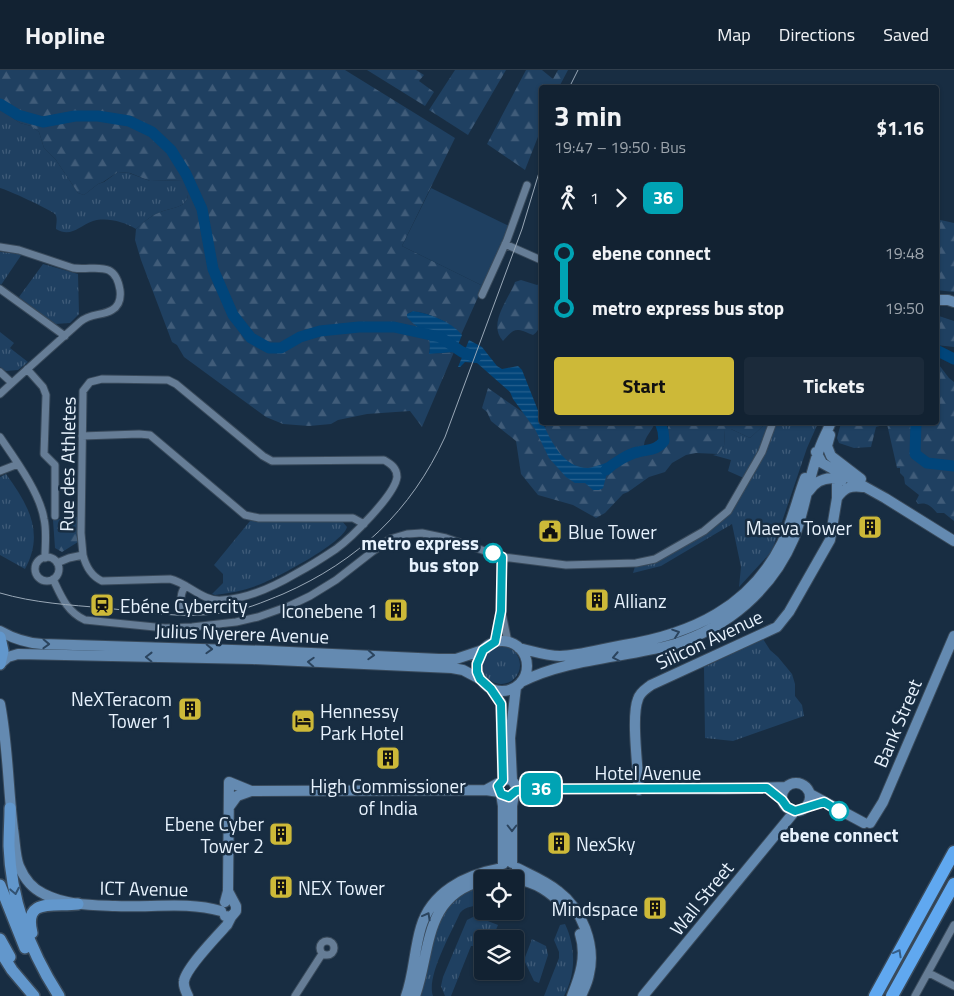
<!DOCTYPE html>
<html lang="en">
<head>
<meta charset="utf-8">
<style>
  body { margin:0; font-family:"Titillium Web",sans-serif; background:#1b2a3a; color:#f1f3f6; height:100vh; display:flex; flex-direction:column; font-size:19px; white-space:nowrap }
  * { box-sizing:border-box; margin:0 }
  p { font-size:16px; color:#9ca4ac }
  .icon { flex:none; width:28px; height:28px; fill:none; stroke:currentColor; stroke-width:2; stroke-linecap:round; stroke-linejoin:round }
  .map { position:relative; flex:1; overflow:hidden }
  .drawer { position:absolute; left:539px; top:15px; width:400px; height:340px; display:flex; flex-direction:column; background:#122232; border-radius:5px; box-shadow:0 1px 4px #0004,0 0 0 1px #313f4d }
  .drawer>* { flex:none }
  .badge { padding:0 10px; border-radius:8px; font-size:18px; line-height:32px }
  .buttons { position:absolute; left:474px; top:800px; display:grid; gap:10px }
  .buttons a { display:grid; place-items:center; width:50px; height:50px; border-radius:5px; background:#122232; box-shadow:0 1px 4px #0004,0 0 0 1px #313f4d; font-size:25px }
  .map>.badge { position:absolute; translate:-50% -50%; box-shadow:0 0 0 2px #fff }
  .legs { display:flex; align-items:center; gap:8px; height:55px; padding:0 15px; font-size:16px }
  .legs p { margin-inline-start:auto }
  .overview { display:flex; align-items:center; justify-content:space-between; height:85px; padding:0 15px }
  h1 { font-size:28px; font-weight:700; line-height:38px }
  .primary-button { display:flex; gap:10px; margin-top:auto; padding:10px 15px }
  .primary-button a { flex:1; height:58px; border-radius:5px; background:#cdb938; color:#111; font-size:20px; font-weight:700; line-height:58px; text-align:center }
  .primary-button a+a { background:#1b2a3a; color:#f1f3f6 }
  ul { padding:0 15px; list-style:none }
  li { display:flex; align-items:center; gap:18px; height:55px; font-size:19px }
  li i { display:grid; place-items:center; width:8px; height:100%; margin:0 6px; background:currentColor }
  li i::after { content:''; width:12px; height:12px; margin:-6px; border:4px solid; border-radius:50%; background:#122232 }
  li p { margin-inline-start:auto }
  li:first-child i { background:linear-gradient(#0000 50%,currentColor 0) }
  li:last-child i { background:linear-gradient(currentColor 50%,#0000 0) }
  header { display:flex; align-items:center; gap:30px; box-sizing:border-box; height:70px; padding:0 25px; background:#122232; border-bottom:1px solid #313f4d }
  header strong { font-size:24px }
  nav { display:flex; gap:28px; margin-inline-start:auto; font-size:18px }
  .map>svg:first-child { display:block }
  .grass { fill:url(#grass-tufts) }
  .forest { fill:url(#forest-firs) }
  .garden { fill:#1f4061 }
  .water { fill:url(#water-rules) }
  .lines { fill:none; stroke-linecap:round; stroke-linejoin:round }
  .river { stroke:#01457a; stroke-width:11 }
  .street-casing { stroke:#394a5b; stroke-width:9 }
  .secondary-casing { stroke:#394a5b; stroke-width:12 }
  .primary-casing { stroke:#394a5b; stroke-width:14 }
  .highway-casing { stroke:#394a5b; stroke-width:15 }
  .street { stroke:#667d96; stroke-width:7 }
  .secondary { stroke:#648ab1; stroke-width:10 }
  .primary { stroke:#6297cc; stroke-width:11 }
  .highway { stroke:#60a8f0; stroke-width:12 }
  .tram { stroke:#99a8b7; stroke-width:1 }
  .oneway { stroke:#2b445e }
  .oneway2 { stroke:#325272 }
  .oneway3 { stroke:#355e88 }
  .line-1-casing { stroke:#fff; stroke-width:11 }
  .line-1 { stroke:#00a3b4; stroke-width:8 }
  .stop-1-dot { fill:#fff; stroke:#00a3b4; stroke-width:2.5 }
  .labels { text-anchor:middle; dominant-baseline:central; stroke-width:5; stroke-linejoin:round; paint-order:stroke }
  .street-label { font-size:19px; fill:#e7f2fd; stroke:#182d42 }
  .poi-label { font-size:19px; fill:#e7f2fd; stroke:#182d42; text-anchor:start }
  .stop-label { font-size:19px; font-weight:bold; fill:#e7f2fd; stroke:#182d42; text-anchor:end }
</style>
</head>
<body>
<header>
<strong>Hopline</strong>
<nav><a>Map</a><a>Directions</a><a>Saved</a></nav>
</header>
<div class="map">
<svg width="954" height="926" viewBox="0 0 954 926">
  <defs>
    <pattern id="grass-tufts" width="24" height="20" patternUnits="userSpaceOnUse" patternTransform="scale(1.25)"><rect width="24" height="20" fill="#1f4061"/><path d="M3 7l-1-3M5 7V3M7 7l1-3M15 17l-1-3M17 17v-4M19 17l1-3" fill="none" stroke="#405c79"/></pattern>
    <pattern id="forest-firs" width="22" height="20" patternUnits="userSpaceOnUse" patternTransform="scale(1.25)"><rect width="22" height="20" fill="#1f4061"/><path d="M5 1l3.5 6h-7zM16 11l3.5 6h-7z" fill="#405c79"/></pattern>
    <pattern id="water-rules" width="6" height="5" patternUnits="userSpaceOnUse" patternTransform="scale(1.25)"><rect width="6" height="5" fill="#01457a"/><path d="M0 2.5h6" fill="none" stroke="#26608e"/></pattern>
  </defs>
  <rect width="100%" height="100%" fill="#182d42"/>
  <path class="grass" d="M 0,39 L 20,53 L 31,56 L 39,62 L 44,78 L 56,90 L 78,123 L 84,125 L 98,114 L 104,112 L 118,102 L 129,103 L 150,111 L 183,110 L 187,113 C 193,141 174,135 156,144 C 149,147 142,154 136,159 C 124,152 107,147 93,151 C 79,156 71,168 56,159 C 56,154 58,148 55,144 C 51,140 6,119 0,118 Z
    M 0,182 L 22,184 L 1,215 L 0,214 Z
    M 43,194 L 78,204 L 79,244 L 70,253 L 55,254 L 19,227 Z
    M 0,262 L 14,273 L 10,278 L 28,292 L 18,300 L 6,301 L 0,297 Z
    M 766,353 L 818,353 L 807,378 L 772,481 L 739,517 L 741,497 L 732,454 L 661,496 L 633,503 L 636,493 L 671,479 L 728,441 L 746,409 L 728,401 L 731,390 L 713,385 L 718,384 L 724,376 L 725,359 L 731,359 L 750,368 Z
    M 6,404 C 28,434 45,463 25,499 L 0,485 L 0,407 Z
    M 250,451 L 342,451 L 347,457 C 343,473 278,507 261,514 C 246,520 231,523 215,525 L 212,524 L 223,513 L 223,504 L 214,495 Z
    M 763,569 L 770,580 L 778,587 L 792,604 L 795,614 L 795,626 L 802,635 L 804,646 L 733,671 L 705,668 L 704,597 Z
    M482 595a19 19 0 1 1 38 0a19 19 0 1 1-38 0Z
    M 482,814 L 482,832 C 475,838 466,835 460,843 C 451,863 426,907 433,926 L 418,926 L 434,857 L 450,834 L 463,824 Z
    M 475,846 L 498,855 L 492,869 L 482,869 L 482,876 L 471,876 L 451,926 L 445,926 L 441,916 L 443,907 L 467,850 Z
    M 565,854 C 576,877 576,904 564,926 L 544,926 L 559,888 L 559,882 L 554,870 L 560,855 Z
    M 532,869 L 546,876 L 548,885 L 539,913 L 534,911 L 524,890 Z"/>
  <path class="forest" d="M 0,0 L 345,0 L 455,68 L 402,176 L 483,216 L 461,265 C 449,251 431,244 413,241 L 407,244 C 410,248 414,254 418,257 C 431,265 431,268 429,284 L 454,282 L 422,357 L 410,341 L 367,344 L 338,350 L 331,354 L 309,356 L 283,354 L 266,347 L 184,287 L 177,275 L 172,272 L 141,190 L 135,170 L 136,159 C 142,154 149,147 156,144 C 174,135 193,141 187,113 L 183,110 L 150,111 L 130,103 L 118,102 L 103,112 L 98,114 L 84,125 L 78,123 L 56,90 L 44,78 L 39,62 L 31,56 L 20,53 L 0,39 Z
    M 367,0 L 416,0 L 424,5 L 419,11 L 434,22 L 425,36 Z
    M 455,0 L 506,0 L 468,65 L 429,40 Z
    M 526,0 L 542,0 L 553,9 L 558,0 L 568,0 L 559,17 L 541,18 L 541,59 L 525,100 L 487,74 Z
    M 936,149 L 954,153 L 954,222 L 936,220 Z
    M 521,210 L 537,215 L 541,213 C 541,228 547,256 533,265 C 516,258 515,257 503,271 C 487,254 509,229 515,212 Z
    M 936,245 L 954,251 L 954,277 L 936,275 Z
    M 936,291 L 949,308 L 954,312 L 954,451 L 944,443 L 937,443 C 931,436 927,432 918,434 L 916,431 L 919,425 L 905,414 L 904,407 L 900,403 L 900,398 L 897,398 L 887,354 L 876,357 L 871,377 L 854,378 L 839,373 L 837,368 L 841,353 L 936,352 Z
    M 488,318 L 545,358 L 547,353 L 655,353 C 652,361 645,366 644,375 L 646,377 L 666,366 L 669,353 L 766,353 L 750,368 L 731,359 L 725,359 L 724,376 L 718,384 L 696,383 L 686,385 L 672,393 L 665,402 L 649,407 L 628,422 L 623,424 L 605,443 L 596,448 L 573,435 L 538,425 L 521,404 L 516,371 L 491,351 L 487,342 L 482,338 Z
    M 77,447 L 78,472 L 62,482 L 55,478 L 53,450 Z"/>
  <path class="garden" d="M 431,118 L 511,157 L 483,216 L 402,176 Z"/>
  <path class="water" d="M 413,241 C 431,244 450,251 462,265 L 455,282 L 429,284 C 433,257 421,264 407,247 L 407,244 Z
    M 469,270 L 482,277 L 497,296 L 502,299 L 518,296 L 522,300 L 541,348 L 541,352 L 543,353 C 551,372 564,398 588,398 C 596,397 607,392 615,390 L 619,393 L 607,403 L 603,418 L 599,420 L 593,420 L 585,413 L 575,413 L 566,407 L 549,388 L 535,359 L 513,329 L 510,322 L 477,293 L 465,292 L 460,297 L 458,297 Z"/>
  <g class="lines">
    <path class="river" d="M 0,34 L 18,45 L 43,52 L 75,46 L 98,46 L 129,51 L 152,62 L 171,80 L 186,104 L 202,139 L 213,199 L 233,245 L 251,268 L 269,278 L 281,278 L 300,267 L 320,261 L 359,257 L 394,257 L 440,267 L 462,282 L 476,287
      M 936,280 L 954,289
      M 916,352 L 915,384 L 927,393 L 954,396
      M 606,400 C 614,393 628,384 638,382 C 649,379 656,381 664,371 L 663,361 L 660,352"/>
    <g class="street-casing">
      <path id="street" d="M 505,174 L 541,190
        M 0,177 L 19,180 L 73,198 C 95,201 115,189 120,220 C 121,228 119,236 112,240 C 102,246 90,243 80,252 C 53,276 26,300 0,324
        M 0,219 L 65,266
        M 482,225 L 507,170 L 527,115
        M 27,299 L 43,317 L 46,325 L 44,384 L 55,395 L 55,446
        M 0,302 L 12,313
        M 82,366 L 139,364 L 150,365 L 245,445 L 259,448 L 353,448 L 364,454
        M 0,367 C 15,389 40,423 44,449 C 47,461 45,475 45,488
        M 0,401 L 18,394
        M35 499a12 12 0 1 1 24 0a12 12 0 1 1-24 0Z
        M 57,493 L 69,488 L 83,485 L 81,463 L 83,321 L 90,312 L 102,309 L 168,310 L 176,314 L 263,386 L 272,391 L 384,390 C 391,394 397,398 397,407 C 395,425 351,468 336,479 C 324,487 310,496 297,503 C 275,516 248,529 222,530 C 203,532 188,513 170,509 L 102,511 C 91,506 86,497 83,485
        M 53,509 C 61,526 67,542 85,550 L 165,558 L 192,557 L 236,552 L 258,547 L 289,536 L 310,526 L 336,510 L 372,482 L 390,469 L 407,464 L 422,463 L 446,468 L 503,487 L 566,495 L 636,493 L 655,489 L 704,461 L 728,441 L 762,382 L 773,352
        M 181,538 C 181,529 180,522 186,516
        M 502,543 L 508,572
        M 495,572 L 501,541 L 503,487
        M320 878a7 7 0 1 1 14 0a7 7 0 1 1-14 0Z
        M 929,903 L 954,916
        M 295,926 L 322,884
        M 915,926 L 954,855"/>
    </g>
    <g class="secondary-casing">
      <path id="secondary" d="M 936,230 L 948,230 L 954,232
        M 830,365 L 827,376 L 831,386 L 861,409
        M 816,382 L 822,393 L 885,428 L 954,471
        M 809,421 C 817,409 829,406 842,410
        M 837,428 C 844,418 850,415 863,417
        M 0,561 C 14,569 26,573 42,574 L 268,581 L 439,589 L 456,589 L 483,580
        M477 596a25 25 0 1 1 50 0a25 25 0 1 1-50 0Z
        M 519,578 C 532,581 547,586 560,586 C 578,586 605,578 624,575 C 692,564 750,537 782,473 C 792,452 797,429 805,408
        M 1,593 L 8,587 L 18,584 L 253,589 L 452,598 L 463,600 L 480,609
        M 521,612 C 568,588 625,588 675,574 C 728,557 772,520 794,468 C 805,440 808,409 819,380 C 822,371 827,362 831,352
        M 491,619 L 501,633 L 503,709
        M 0,634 C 8,676 8,717 13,759 C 15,771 15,786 19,796 C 24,808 33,819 44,824 C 65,835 91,835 115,836 C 149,838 187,831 221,841
        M 512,710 L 510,668 L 516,617
        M782 727a14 14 0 1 1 28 0a14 14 0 1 1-28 0Z
        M 486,720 L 506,709 L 512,710 L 517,718 L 514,724 L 506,727 L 501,724 L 498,717
        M 639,720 C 638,698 631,646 638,629 C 640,622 646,619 651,615 L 777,557 L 789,542 L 830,470 L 837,428 L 837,409
        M 516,721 L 529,719 L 725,719 L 786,717
        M 501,724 L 503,736 L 503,794
        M 810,724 L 864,753
        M 229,737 L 237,726 L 251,721 L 486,720 L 499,722
        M 870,753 L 883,732 L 954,566
        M 512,793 L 512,736 L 514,724
        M 517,798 C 531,805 546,811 558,821 C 582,839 596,875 589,904 C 588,912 584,919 581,926
        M 516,809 C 536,812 550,822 565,837
        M 225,832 L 228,821 L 229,712 L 251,721
        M 225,846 L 231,847 L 236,841 L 236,836 L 228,821
        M 188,926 C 186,922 183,916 184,911 C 186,898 217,866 227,855 L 231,847
        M 406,926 C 414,904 414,880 421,857 C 431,823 465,805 498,799
        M 415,926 C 431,882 423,826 482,811
        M 572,926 C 580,906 587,886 580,864
        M 643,926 L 795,741"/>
    </g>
    <g class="primary-casing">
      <path id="primary" d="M 0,567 L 3,581 L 0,594
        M 10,738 C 10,750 9,763 9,776 C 11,830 30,881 59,926
        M 0,815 L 25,878
        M 32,863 C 23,827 54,837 78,834
        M 0,869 L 10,887
        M 0,881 L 12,900 L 34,926"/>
    </g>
    <g class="highway-casing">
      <path id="highway" d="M 875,926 L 954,782
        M 892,926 L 954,814"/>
    </g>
    <use href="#street" class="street"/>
    <use href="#secondary" class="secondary"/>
    <use href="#primary" class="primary"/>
    <use href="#highway" class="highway"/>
    <path class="tram" d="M 569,18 L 578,0
      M 0,523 C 34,533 70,535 105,538 C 143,542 183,549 222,543 C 243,541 263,532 283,524 C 358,491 411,441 445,367 L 522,159 L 541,96"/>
  </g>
  <defs><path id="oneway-chevron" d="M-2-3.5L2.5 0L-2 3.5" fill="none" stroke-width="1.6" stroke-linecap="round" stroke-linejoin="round" transform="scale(1.25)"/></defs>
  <g class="oneway">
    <use href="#oneway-chevron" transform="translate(676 563) rotate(-19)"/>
    <use href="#oneway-chevron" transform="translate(46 574) rotate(2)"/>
    <use href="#oneway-chevron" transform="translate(209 579) rotate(2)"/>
    <use href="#oneway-chevron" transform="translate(371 585) rotate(3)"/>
    <use href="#oneway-chevron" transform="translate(149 587) rotate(-179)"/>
    <use href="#oneway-chevron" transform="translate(616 587) rotate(169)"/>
    <use href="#oneway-chevron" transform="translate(311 592) rotate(-177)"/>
    <use href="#oneway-chevron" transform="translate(512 758) rotate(90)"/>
    <use href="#oneway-chevron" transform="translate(427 846) rotate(-61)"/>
  </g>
  <use class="oneway2" href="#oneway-chevron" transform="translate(15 821) rotate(79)"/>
  <use class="oneway3" href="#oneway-chevron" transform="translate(898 883) rotate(-61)"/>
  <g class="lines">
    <g class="line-1-casing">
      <path id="line-1" d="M 493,483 L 502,487 L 501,541 L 495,572 L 483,580 L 477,594 L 477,602 L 480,609 L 491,619 L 501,634 L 503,710 L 498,716 L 501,724 L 509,727 L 516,721 L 529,719 L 767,718 L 782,730 L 787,737 L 795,741 L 824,732 L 839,741"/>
    </g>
    <use href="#line-1" class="line-1"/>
  </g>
  <defs>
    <g id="building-square" transform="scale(1.25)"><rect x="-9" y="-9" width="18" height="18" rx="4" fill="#cdb938" stroke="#182d42"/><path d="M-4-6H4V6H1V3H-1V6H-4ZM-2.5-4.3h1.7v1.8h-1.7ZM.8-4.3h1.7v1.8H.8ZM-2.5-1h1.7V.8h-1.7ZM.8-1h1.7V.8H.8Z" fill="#111"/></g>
    <g id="civic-square" transform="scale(1.25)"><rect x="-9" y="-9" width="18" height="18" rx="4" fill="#cdb938" stroke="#182d42"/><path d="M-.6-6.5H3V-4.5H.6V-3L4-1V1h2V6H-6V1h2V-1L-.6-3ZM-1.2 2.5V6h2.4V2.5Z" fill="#111"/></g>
    <g id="station-square" transform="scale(1.25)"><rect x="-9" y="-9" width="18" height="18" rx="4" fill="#cdb938" stroke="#182d42"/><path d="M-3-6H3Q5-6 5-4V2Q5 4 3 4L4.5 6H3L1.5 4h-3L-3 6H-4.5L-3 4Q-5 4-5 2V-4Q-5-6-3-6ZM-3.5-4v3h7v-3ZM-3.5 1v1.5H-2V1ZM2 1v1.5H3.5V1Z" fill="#111"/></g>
    <g id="hotel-square" transform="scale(1.25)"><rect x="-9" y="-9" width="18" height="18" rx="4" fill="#cdb938" stroke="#182d42"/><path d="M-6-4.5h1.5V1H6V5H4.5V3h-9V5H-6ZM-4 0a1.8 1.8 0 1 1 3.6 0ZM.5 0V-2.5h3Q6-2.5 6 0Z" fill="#111"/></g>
  </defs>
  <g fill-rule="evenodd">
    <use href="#building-square" x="870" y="457"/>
    <use href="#civic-square" x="550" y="461"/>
    <use href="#building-square" x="597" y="530"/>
    <use href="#station-square" x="102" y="535"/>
    <use href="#building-square" x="396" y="540"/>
    <use href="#building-square" x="190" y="639"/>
    <use href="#hotel-square" x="303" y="651"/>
    <use href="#building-square" x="388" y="688"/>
    <use href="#building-square" x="281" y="764"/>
    <use href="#building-square" x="559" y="773"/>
    <use href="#building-square" x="281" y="817"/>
    <use href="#building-square" x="655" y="838"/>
  </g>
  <g class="stop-1-dot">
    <circle cx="493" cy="483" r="9"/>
    <circle cx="839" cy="741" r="9"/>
  </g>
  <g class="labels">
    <g class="street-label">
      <text transform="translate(67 394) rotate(-89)">Rue des Athletes</text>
      <text transform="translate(242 563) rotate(2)">Julius Nyerere Avenue</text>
      <text transform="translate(709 569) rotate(-25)">Silicon Avenue</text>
      <text transform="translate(897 653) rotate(-67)">Bank Street</text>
      <text x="648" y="702">Hotel Avenue</text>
      <text transform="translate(144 818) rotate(1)">ICT Avenue</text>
      <text transform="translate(701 828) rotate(-51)">Wall Street</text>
    </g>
    <g class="poi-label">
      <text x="852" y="457" text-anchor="end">Maeva Tower</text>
      <text x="568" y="461">Blue Tower</text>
      <text x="614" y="530">Allianz</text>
      <text x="120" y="535">Ebéne Cybercity</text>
      <text x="378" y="540" text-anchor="end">Iconebene 1</text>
      <text x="172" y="628" text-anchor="end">NeXTeracom<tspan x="172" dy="22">Tower 1</tspan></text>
      <text x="320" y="640">Hennessy<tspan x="320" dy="22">Park Hotel</tspan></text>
      <text x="388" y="715" text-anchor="middle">High Commissioner<tspan x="388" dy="22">of India</tspan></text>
      <text x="264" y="753" text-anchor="end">Ebene Cyber<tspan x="264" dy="22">Tower 2</tspan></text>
      <text x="576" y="773">NexSky</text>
      <text x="298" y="817">NEX Tower</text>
      <text x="638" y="838" text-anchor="end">Mindspace</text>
    </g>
    <g class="stop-label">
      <text x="479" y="472">metro express<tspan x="479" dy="22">bus stop</tspan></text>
      <text x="839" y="764" text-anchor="middle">ebene connect</text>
    </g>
  </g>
</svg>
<div class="buttons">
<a><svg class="icon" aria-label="locate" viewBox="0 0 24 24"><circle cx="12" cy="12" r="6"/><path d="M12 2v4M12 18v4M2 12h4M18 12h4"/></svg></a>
<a><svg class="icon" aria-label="layers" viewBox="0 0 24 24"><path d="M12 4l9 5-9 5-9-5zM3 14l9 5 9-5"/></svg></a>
</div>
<b class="badge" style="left:541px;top:719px;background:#00a3b4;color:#fff">36</b>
<section class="drawer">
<div class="overview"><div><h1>3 min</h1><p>19:47 – 19:50 · Bus</p></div><b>$1.16</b></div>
<div class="legs"><svg class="icon" aria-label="walk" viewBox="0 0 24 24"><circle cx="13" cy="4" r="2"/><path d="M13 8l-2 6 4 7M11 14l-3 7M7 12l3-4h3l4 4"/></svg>1<svg class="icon" aria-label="forward" viewBox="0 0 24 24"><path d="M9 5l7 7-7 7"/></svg><b class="badge" style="background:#00a3b4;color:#fff">36</b></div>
<ul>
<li><i style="color:#00a3b4"></i><b>ebene connect</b><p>19:48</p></li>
<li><i style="color:#00a3b4"></i><b>metro express bus stop</b><p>19:50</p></li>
</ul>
<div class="primary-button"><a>Start</a><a>Tickets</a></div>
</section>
</div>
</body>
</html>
